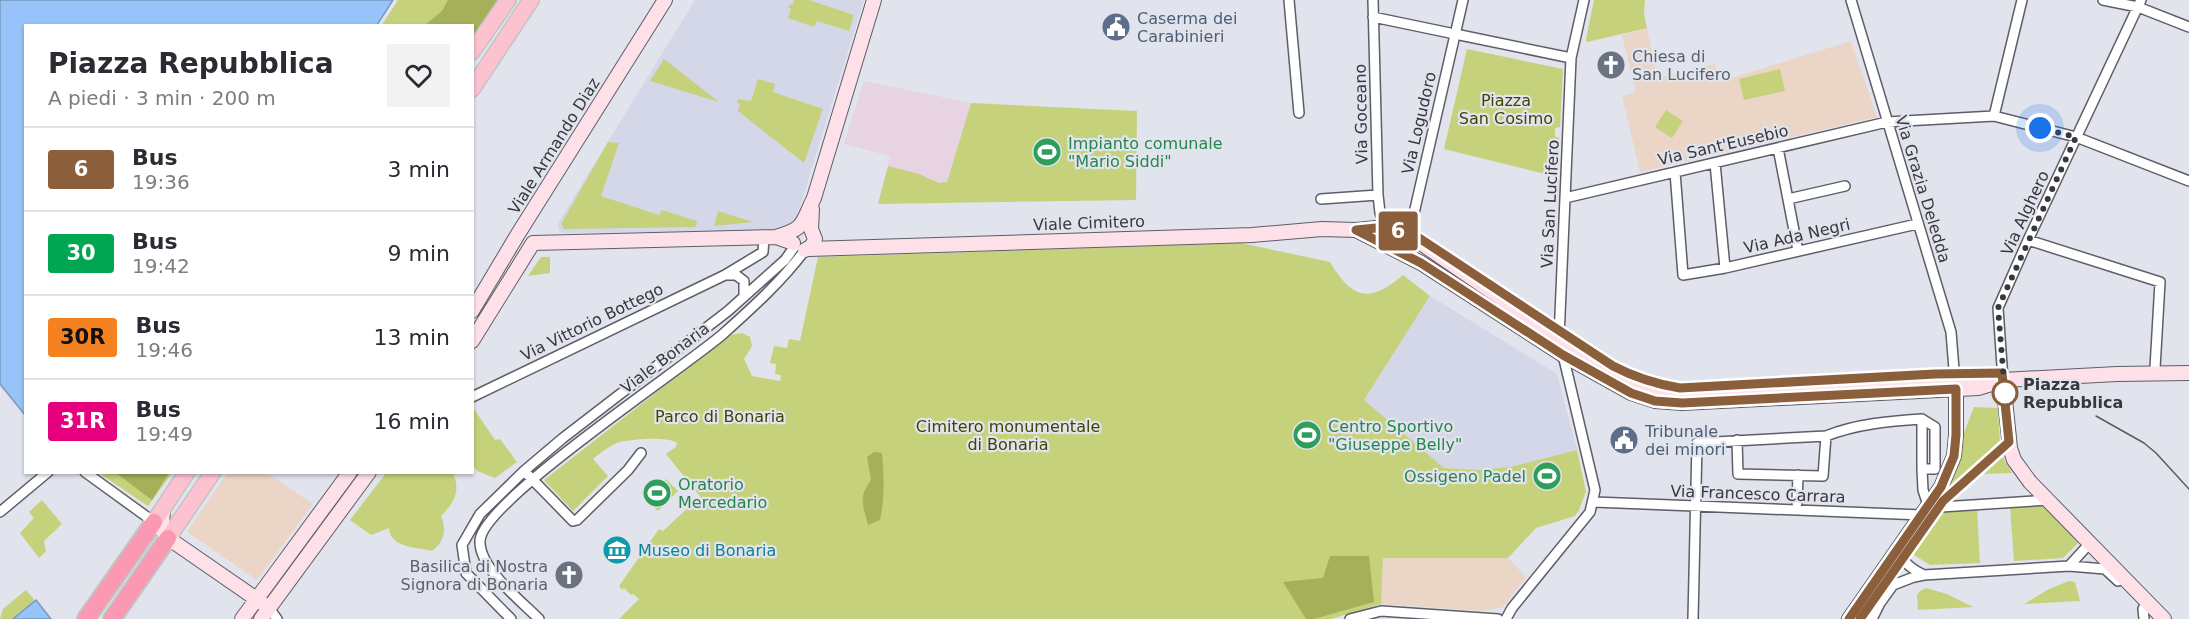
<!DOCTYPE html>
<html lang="it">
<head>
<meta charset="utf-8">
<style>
  body { margin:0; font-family:"DejaVu Sans",sans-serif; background:#f2f2f3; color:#2b2b33; height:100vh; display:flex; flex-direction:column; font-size:22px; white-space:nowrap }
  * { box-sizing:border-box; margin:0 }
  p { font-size:20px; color:#7c7c81 }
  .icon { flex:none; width:33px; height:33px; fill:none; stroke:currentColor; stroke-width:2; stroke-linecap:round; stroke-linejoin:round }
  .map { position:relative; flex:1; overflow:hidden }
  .drawer { position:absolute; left:24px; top:24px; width:450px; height:450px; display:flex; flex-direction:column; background:#fff; border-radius:0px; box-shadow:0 2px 4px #0004 }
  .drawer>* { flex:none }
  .badge { padding:0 12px; border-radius:4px; font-size:21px; line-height:39px }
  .you { position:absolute; width:30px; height:30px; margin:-15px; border:4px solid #fff; border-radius:50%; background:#1a73e8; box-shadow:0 0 0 9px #1a73e833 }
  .map>.badge { position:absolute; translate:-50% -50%; box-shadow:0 0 0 3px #fff }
  .round { display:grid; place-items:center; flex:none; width:63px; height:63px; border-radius:0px; background:#f2f2f3 }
  .head { display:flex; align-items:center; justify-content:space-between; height:102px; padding:0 24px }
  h1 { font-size:28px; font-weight:700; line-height:45px }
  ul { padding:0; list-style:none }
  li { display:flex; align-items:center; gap:18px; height:84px; padding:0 24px; border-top:2px solid #e1e1e2 }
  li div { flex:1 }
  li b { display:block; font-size:22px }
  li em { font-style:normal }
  li .badge { min-width:66px; font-weight:700; text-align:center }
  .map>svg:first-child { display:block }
  .built { fill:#d4d7e8 }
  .industrial { fill:#e7d3e2 }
  .education { fill:#ead5c7 }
  .green { fill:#c5d27b }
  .forest { fill:#a5b059 }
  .water { fill:#97c3f9; stroke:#7a99c0; stroke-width:1.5 }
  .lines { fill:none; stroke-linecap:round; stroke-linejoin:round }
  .street-casing { stroke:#5d5e67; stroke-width:12 }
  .secondary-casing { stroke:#5d5e67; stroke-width:16 }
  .primary-casing { stroke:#c3c3c4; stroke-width:18 }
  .highway-casing { stroke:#c3c3c4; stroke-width:20 }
  .street { stroke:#fff; stroke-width:9 }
  .secondary { stroke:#fee0e8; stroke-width:14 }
  .primary { stroke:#fcc2d0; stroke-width:15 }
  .highway { stroke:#fa99b1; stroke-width:16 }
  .tram { stroke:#5a5a60; stroke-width:1.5 }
  .line-casing { stroke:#fff; stroke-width:14 }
  .line { stroke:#8b5e3c; stroke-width:9 }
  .walk { stroke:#38383c; stroke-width:6; stroke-dasharray:0 10.8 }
  .stop-dot { fill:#fff; stroke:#8b5e3c; stroke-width:3 }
  .labels { text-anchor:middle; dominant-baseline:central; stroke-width:4.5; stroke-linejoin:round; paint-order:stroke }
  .service-label { font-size:16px; fill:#4e5e75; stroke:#e1e3ed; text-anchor:start }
  .worship-label { font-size:16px; fill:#5b616d; stroke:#e1e3ed; text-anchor:start }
  .park-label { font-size:16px; fill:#3f4500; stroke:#e1e3ed }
  .street-label { font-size:16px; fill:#38383c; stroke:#e1e3ed }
  .leisure-label { font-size:16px; fill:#27864d; stroke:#e1e3ed; text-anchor:start }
  .stop-label { font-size:16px; font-weight:bold; fill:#38383c; stroke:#e1e3ed; text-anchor:start }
  .culture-label { font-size:16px; fill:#0d838f; stroke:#e1e3ed; text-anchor:start }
</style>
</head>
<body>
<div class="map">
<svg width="2189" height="619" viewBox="0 0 2189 619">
  <rect width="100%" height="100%" fill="#e1e3ed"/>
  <path class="built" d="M 695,0 L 864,0 L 796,219 L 784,231 L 562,233 L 559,230 L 558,223 Z
    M 1430,296 L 1557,374 L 1577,450 L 1510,467 L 1480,470 L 1444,468 L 1364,400 Z"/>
  <path class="industrial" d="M 864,81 L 971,103 L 947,182 L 939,183 L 919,174 L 888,166 L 890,156 L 844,144 Z"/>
  <path class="education" d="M 1647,28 L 1657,78 L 1715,64 L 1719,82 L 1851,41 L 1877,117 L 1640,172 L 1622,96 L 1636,92 L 1622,35 Z
    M 228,472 L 267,473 L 313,504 L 257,580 L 187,532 Z
    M 1383,558 L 1508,558 L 1526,577 L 1503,607 L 1483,611 L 1381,604 Z"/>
  <path class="green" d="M 398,0 L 498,0 L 472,26 L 381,26 Z
    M 794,0 L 809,0 L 854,15 L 849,31 L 817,21 L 814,27 L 788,18 L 791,9 L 788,8 L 790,4 L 793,5 Z
    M 1594,0 L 1645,0 L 1644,14 L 1647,28 L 1587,42 L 1586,39 Z
    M 1467,49 L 1563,69 L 1560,127 L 1555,128 L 1555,137 L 1559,137 L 1557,177 L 1444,149 Z
    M 664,59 L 719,102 L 650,81 Z
    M 1780,69 L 1785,91 L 1744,100 L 1739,79 Z
    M 758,79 L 775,84 L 773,92 L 823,109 L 804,163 L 738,111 L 740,104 L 737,102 L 738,99 L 751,101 Z
    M 971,103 L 1137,111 L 1136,200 L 878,204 L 888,166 L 919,174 L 939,183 L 947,182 Z
    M 1666,110 L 1683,121 L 1672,138 L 1655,127 Z
    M 608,142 L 619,143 L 601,196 L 659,215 L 662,210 L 697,221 L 696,227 L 564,229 L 561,224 Z
    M 718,211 L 753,222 L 714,226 Z
    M 1241,243 L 1330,262 C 1352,299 1369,304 1403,275 L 1430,296 L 1364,400 L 1444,468 L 1480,470 L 1510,467 L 1577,450 L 1586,492 L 1579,510 L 1575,516 L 1536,528 L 1508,558 L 1383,558 L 1381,604 L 1331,619 L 619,619 L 639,599 L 633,594 L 631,595 L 624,588 L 622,590 L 619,586 L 659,529 L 663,531 L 692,504 L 695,507 L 703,500 L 666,454 L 676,447 L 677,443 C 668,436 629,439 617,443 C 608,447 600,453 593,459 L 608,476 L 573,511 L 544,480 L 730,335 L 742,333 L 750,337 L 752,346 L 744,359 L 752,376 L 780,381 L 781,375 L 775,374 L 776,364 L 770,363 L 774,346 L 787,348 L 789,339 L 800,341 L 818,257 Z
    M 541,257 L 550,257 L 550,273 L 528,276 Z
    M 1974,407 L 1998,408 L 2000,444 L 1962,481 L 1944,485 Z
    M 474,409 L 495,440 L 500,439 L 517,462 L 495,478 L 477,471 L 473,465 L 472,410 Z
    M 2002,456 L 2012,473 L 1980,474 Z
    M 99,473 L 172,473 L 148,506 Z
    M 453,473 C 461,491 454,503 441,516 C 447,530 444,542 432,551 C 416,547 390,548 389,528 L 371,535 L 350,520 L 386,473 Z
    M 666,479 L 678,491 L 658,511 L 646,499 Z
    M 42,500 L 62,524 L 44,541 L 46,551 L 39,558 L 20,533 L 34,518 L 29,512 Z
    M 2042,505 L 2080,541 L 2063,558 L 2014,561 L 2010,507 Z
    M 1977,508 L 1980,563 L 1930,565 L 1911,553 L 1942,510 Z
    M 2069,581 L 2075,582 L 2080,601 L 2024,604 L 2049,589 Z
    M 1926,588 L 1947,594 L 1973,607 L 1918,610 L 1917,595 L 1920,591 Z
    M 26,590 L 51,619 L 0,619 L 3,609 Z"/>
  <path class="forest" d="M 448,0 L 498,0 L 473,37 L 472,26 L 425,25 L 442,11 Z
    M 874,452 L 882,453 C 884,476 885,497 880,520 L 868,525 C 863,504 858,498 871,480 L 867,457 Z
    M 116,473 L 169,473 L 152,500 Z
    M 1330,556 L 1369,556 L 1374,602 L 1314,619 L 1306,619 L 1283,582 L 1323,578 Z"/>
  <path class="water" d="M 0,0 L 393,0 L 377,25 L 26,26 L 25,415 L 0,384 Z
    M 36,600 L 51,619 L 13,619 Z"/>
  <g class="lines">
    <g class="street-casing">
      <path id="street" d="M 1289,0 L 1299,113
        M 1373,0 L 1378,195 L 1380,213 L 1386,227
        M 1851,0 L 1951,332 L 1955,382
        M 2103,0 L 2138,7 L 2189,27
        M 1373,17 L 1450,33
        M 1460,35 L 1571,58
        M 1994,116 L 2022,0
        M 1778,148 L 1798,251
        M 1715,163 L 1725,268
        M 1675,172 L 1683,275 L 1725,268 L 1917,224
        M 1565,198 L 1887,122 L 1994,116 L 2076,137 L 2189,181
        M 1321,199 L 1378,195
        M 1788,199 L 1845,186
        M 2028,240 L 2160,282 L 2155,368
        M 1402,252 L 1409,235 L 1463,0
        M 725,275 L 736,275 L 744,281 L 744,296
        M 2003,380 L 1998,308 L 2028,240 L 2141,0
        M 472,397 L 725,275 L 763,252 L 764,238
        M 1922,419 L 1935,427 L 1935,469 L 1922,469 Z
        M 1737,440 L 1738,474 L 1823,476 L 1826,436
        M 1922,469 L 1923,490 L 1928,505
        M 85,472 L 154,522
        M 528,475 L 573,521 L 577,520 L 628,470 L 641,453
        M 1594,502 L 1922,515
        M 1797,503 L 1798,475
        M 1926,508 L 2048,500
        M 0,512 L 48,472
        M 1900,546 C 1902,563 1910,568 1924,575
        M 2069,566 L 2105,569 L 2118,581
        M 269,608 L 277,619
        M 511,619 L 466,573 L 462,545 L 480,514 L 524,471 L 563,438 L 728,311 L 785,260 L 795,246
        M 539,619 C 521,601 479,568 480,541 C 481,502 684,368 723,334 C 752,308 782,281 805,250
        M 1350,619 L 1381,611 L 1498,619
        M 1506,619 L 1512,608 L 1590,512 L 1595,490 L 1559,338 L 1571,58 L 1584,0
        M 1693,619 L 1697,443 L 1826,436 C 1856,424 1890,421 1922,419
        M 1872,619 L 1880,603 L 1893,585 L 1914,577 L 1924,575 L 2069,566 L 2090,543
        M 2144,619 L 2143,609 L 2147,601"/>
    </g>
    <g class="secondary-casing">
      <path id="secondary" d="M 1356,230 L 1421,263 L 1563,355 L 1631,393 L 1655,401 L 1682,403 L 1978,388 L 1998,382
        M 776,237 C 806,228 801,224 814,198 L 874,0
        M 533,243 L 776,237 L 793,243
        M 809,249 L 1252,235 L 1322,229 L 1356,230 L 1386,227 L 1409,235 L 1559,338 L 1630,380 L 1660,390 L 1684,392 L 1974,376 L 2003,380 L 2117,374 L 2189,373
        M 805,250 L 812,246 L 815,239 L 811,229 L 812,209
        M 472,311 L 518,234 L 665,0
        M 472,341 L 533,243
        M 2003,380 L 2010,448 L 2014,460 L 2030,482 L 2164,619
        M 163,508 L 162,530 L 168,538 L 262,603
        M 242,619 L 350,472
        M 261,619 L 369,472
        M 1849,619 L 1941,487 L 1954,456 L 1956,435 L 1956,389"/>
    </g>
    <g class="primary-casing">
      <path id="primary" d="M 472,52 L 508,0
        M 472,89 L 531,0
        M 154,522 L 187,472
        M 168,538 L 213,472"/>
    </g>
    <g class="highway-casing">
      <path id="highway" d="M 86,619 L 154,522
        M 112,619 L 168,538"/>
    </g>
    <use href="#street" class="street"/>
    <use href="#secondary" class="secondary"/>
    <use href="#primary" class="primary"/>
    <use href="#highway" class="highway"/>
    <path class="tram" d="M 2096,416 L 2144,443 L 2156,453 L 2189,489"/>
  </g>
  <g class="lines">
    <g class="line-casing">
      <path id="line" d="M 1849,619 L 1941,487 L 1954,456 L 1956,435 L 1956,389 L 1682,403 L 1655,401 L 1631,393 L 1563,355 L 1421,263 L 1356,230 L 1386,227 L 1416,236 L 1613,366 C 1634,377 1655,384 1680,388 L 1935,374 L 2002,373 L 2009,442 L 1943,501 L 1860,619"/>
    </g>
    <use href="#line" class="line"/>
    <path class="walk" d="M 2005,393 L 1998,308 L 2076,137 L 2040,128"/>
  </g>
  <defs>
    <g id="civic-disc" transform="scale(1.5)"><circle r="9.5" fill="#5c6f8a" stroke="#e1e3ed"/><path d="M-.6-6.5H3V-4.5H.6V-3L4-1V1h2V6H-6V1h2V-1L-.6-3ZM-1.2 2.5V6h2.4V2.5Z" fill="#fff"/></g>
    <g id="church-disc" transform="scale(1.5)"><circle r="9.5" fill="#6b7280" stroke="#e1e3ed"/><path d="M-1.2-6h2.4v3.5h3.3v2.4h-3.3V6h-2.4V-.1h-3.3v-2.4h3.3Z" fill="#fff"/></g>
    <g id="stadium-disc" transform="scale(1.5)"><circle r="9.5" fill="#2e9e5b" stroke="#e1e3ed"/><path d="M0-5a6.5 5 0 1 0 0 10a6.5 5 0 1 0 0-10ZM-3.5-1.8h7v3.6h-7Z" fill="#fff"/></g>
    <g id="museum-disc" transform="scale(1.5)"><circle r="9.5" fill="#0f9aa8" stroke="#e1e3ed"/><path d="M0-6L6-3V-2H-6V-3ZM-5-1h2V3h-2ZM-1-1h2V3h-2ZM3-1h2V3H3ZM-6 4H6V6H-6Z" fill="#fff"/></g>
  </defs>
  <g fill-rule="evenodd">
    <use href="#civic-disc" x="1116" y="27"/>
    <use href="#church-disc" x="1611" y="65"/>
    <use href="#stadium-disc" x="1047" y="152"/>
    <use href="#stadium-disc" x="1307" y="435"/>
    <use href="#civic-disc" x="1624" y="440"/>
    <use href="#stadium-disc" x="1547" y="476"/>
    <use href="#stadium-disc" x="657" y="493"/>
    <use href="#museum-disc" x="617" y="550"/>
    <use href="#church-disc" x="569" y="575"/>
  </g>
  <circle class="stop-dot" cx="2005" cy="393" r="12"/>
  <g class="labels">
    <g class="service-label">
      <text x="1137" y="18">Caserma dei<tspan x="1137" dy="18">Carabinieri</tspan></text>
      <text x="1645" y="431">Tribunale<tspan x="1645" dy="18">dei minori</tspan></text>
    </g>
    <g class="worship-label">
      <text x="1632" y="56">Chiesa di<tspan x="1632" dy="18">San Lucifero</tspan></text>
      <text x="548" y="566" text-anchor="end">Basilica di Nostra<tspan x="548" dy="18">Signora di Bonaria</tspan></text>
    </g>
    <g class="park-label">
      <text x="1506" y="100">Piazza<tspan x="1506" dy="18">San Cosimo</tspan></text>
      <text x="720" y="416">Parco di Bonaria</text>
      <text x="1008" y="426">Cimitero monumentale<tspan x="1008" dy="18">di Bonaria</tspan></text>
    </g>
    <g class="street-label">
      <text transform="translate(1361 114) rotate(-91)">Via Goceano</text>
      <text transform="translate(1419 123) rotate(-77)">Via Logudoro</text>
      <text transform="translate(1723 145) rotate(-13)">Via Sant'Eusebio</text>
      <text transform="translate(554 146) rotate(-58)">Viale Armando Diaz</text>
      <text transform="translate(1923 189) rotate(73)">Via Grazia Deledda</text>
      <text transform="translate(1550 204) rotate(-87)">Via San Lucifero</text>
      <text transform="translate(2025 213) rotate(-65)">Via Alghero</text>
      <text transform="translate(1089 223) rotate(-2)">Viale Cimitero</text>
      <text transform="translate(1797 236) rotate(-13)">Via Ada Negri</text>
      <text transform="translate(592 322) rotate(-26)">Via Vittorio Bottego</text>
      <text transform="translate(665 358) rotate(-37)">Viale Bonaria</text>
      <text transform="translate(1758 494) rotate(2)">Via Francesco Carrara</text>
    </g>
    <g class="leisure-label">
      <text x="1068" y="143">Impianto comunale<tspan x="1068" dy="18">"Mario Siddi"</tspan></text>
      <text x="1328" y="426">Centro Sportivo<tspan x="1328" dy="18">"Giuseppe Belly"</tspan></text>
      <text x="1526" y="476" text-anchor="end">Ossigeno Padel</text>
      <text x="678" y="484">Oratorio<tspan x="678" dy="18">Mercedario</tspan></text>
    </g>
    <g class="stop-label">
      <text x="2023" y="384">Piazza<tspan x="2023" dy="18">Repubblica</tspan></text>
    </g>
    <g class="culture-label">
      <text x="638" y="550">Museo di Bonaria</text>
    </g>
  </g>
</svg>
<div class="you" style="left:2040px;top:128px"></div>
<b class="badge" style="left:1398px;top:231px;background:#8b5e3c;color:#fff">6</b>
<section class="drawer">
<div class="head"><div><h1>Piazza Repubblica</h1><p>A piedi · 3 min · 200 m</p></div><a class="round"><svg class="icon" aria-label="heart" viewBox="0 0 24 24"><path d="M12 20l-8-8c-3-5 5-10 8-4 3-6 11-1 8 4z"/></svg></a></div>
<ul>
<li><span class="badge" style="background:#8b5e3c;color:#fff">6</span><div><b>Bus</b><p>19:36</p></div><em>3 min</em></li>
<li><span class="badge" style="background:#00a651;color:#fff">30</span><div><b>Bus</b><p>19:42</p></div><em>9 min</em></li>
<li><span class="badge" style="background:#f58220;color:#111">30R</span><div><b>Bus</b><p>19:46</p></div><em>13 min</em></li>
<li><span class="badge" style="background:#e6007e;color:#fff">31R</span><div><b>Bus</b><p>19:49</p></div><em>16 min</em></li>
</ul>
</section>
</div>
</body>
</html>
